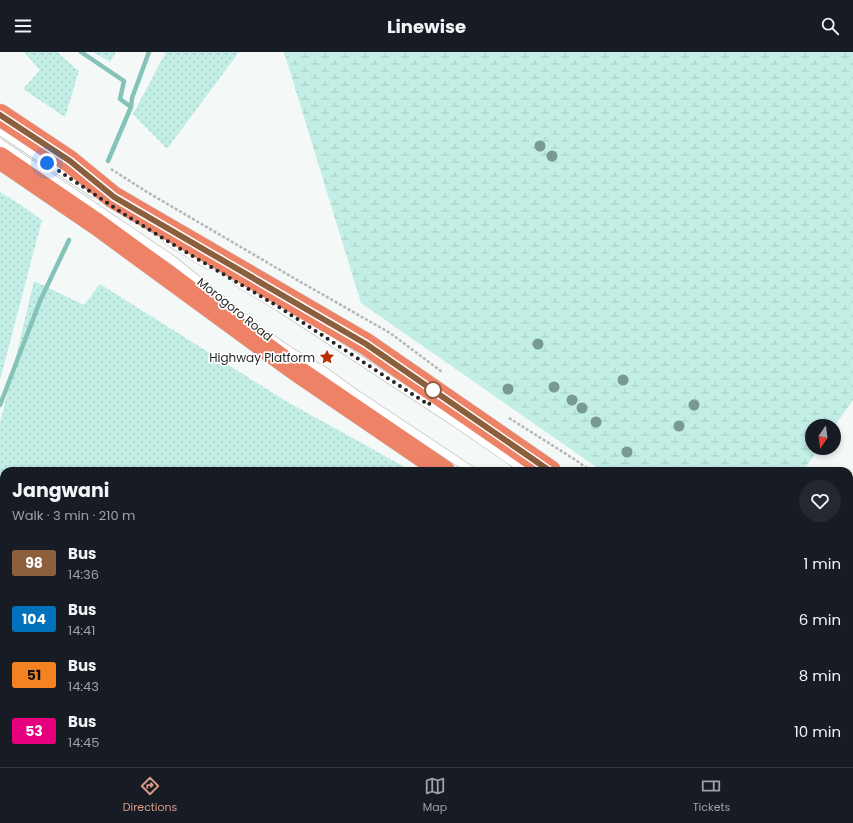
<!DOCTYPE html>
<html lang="en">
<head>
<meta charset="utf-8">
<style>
  body { margin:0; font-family:Poppins,sans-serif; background:#242831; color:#f1f3f6; height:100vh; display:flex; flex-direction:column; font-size:15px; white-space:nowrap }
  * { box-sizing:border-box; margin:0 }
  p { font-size:13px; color:#9ea1a6 }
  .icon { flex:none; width:22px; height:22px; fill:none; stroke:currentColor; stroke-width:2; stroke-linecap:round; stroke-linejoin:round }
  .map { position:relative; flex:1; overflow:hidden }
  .details { position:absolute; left:0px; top:415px; width:853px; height:300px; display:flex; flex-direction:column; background:#171b24; border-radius:12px 12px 0 0; box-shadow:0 2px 6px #0003 }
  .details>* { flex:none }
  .badge { padding:0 8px; border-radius:3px; font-size:14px; line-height:26px }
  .needle { width:26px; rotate:194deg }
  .fabs { position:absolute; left:805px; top:367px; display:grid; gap:8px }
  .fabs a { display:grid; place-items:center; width:36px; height:36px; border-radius:50%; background:#171b24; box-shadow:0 2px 6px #0003; font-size:20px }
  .you { position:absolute; width:20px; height:20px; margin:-10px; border:3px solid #fff; border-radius:50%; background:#1a73e8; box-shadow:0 0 0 6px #1a73e833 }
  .map>.badge { position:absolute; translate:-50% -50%; box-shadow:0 0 0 2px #fff }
  .round { display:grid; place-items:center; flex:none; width:42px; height:42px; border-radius:21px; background:#242831 }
  .summary { display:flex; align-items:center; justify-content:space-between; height:68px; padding:0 12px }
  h1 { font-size:19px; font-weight:700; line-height:30px }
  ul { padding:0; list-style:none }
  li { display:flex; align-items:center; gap:12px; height:56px; padding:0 12px }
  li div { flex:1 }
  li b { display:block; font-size:15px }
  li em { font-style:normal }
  li .badge { min-width:44px; font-weight:700; text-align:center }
  header { display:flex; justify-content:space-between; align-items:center; height:52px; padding:0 12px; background:#171b24; font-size:18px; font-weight:700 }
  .tabs { display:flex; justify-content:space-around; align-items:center; height:56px; border-top:1px solid #363941; background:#171b24; font-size:11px; color:#9ea1a6 }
  .tabs a { display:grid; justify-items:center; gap:2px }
  .tabs .current { color:#d79a87 }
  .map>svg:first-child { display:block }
  .grass { fill:url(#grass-dots) }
  .wetland { fill:url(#wetland-marsh) }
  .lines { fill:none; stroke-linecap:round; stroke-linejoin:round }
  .stream { stroke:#85c3b8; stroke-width:4.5 }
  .building { fill:url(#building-back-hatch) }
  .service-casing { stroke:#b2b6b5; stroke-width:9 }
  .minor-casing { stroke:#b2b6b5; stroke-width:18 }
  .trunk-casing { stroke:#d3d4d4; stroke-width:23 }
  .path { stroke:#b2b6b5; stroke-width:2.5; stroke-dasharray:3 2; stroke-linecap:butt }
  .service { stroke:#fff; stroke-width:8 }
  .minor { stroke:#fff; stroke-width:17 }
  .trunk { stroke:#ee8266; stroke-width:22 }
  .tree { fill:#789994 }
  .line-casing { stroke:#fff; stroke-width:9 }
  .line { stroke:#8b5e3c; stroke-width:6 }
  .walk { stroke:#252726; stroke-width:4; stroke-dasharray:0 7.2 }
  .stop-dot { fill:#fff; stroke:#8b5e3c; stroke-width:2 }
  .labels { text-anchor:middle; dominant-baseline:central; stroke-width:3.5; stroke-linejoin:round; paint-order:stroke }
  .street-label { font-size:12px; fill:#252726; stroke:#fff }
  .poi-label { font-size:12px; fill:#252726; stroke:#fff; text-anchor:end }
</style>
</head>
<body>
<header><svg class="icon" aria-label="menu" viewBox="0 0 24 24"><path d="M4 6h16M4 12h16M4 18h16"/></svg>Linewise<svg class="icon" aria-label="search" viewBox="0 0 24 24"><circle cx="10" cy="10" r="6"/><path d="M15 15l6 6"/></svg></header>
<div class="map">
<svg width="853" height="715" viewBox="0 0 853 715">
  <defs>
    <pattern id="grass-dots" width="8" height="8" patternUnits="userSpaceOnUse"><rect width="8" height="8" fill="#c2eee5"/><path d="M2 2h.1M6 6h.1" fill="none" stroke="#a7ccc4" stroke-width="1.8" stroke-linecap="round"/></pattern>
    <pattern id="wetland-marsh" width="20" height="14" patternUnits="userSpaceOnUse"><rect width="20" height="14" fill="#c2eee5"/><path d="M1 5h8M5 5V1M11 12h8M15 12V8" fill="none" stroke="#a7ccc4"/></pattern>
    <pattern id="building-back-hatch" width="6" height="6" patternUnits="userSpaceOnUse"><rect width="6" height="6" fill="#ced3d2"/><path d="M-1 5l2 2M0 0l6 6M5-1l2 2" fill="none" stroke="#b1b5b4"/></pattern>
  </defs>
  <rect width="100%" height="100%" fill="#f4f9f8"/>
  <path class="grass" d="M 24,0 L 57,0 L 79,19 L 65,65 L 23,37 L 40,18 Z
    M 93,0 L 116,0 L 110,10 Z
    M 166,0 L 239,0 L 167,97 L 133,62 Z
    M 0,140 L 21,153 L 42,168 L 0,328 Z
    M 34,229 L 84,253 L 100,232 L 284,348 L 412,419 L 4,419 L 4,711 L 849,711 L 849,679 L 853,680 L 853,715 L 0,715 L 0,371 Z"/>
  <path class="wetland" d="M 284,0 L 853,0 L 853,348 L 834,375 L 834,374 L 812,374 L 812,396 L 819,396 L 803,419 L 602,419 L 361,251 Z"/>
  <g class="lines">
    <path class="stream" d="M 81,0 L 124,29 L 120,47 L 131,55
      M 108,109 L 131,55 L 132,46 L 149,0
      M 0,353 L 40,249 L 69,188"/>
  </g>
  <path class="building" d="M 853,535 L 853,550 L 852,551 L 849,548 L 849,538 Z"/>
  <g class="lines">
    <g class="service-casing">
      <path id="service" d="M 0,79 L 93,141
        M 0,91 L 174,209 L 263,281 L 291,300 L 324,319 L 353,340 L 472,419
        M 168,189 L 208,213
        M 237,230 L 279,255 L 453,369 L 526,419
        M 849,533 L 853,531
        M 849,644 L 853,647
        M 849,658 L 853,660"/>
    </g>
    <g class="minor-casing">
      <path id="minor" d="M 849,461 L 853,455
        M 827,711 L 835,715"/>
    </g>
    <g class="trunk-casing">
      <path id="trunk" d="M 0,63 L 69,109 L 113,145 L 366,292 L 550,419
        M 0,106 L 98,173 L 296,318 L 444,419
        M 849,629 L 853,632
        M 849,673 L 853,676"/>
    </g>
    <path class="path" d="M 111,117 L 147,140 L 292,225 L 390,281 L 442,320
      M 509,366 L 574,407 L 591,419
      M 849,603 L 853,606
      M 720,715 L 725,711"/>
    <use href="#service" class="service"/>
    <use href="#minor" class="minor"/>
    <use href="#trunk" class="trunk"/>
  </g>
  <g class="tree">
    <circle cx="540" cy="94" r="5.5"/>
    <circle cx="552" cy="104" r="5.5"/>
    <circle cx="538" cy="292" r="5.5"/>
    <circle cx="623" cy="328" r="5.5"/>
    <circle cx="554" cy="335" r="5.5"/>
    <circle cx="508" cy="337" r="5.5"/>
    <circle cx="572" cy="348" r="5.5"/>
    <circle cx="694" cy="353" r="5.5"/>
    <circle cx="582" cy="356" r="5.5"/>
    <circle cx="596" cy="370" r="5.5"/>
    <circle cx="679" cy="374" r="5.5"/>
    <circle cx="627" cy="400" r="5.5"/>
  </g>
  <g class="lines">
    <g class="line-casing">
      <path id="line" d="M 0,63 L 70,109 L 114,145 L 366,292 L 550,419"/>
    </g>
    <use href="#line" class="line"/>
    <path class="walk" d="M 47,111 L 127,164 L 179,196 L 279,255 L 429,353 L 433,338"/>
  </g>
  <defs>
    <g id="sight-bare" transform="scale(1.2)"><path d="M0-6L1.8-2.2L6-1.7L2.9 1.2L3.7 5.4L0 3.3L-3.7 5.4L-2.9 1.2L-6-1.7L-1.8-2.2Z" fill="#b82e00" stroke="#fff" stroke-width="2.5" paint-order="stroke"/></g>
  </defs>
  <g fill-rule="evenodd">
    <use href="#sight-bare" x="327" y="305"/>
  </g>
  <circle class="stop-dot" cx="433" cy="338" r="8"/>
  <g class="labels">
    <g class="street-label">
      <text transform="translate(235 257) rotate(39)">Morogoro Road</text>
    </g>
    <g class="poi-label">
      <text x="315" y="305">Highway Platform</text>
    </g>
  </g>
</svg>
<div class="fabs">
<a><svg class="needle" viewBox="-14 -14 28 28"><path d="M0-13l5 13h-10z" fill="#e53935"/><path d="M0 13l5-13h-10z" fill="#9ea1a6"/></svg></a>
</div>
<div class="you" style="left:47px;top:111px"></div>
<section class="details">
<div class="summary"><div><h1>Jangwani</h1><p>Walk · 3 min · 210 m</p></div><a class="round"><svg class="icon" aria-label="heart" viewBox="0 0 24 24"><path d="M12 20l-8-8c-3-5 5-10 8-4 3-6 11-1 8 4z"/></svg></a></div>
<ul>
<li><span class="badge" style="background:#8b5e3c;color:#fff">98</span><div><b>Bus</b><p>14:36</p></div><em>1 min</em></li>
<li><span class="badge" style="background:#0072bc;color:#fff">104</span><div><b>Bus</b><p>14:41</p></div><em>6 min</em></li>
<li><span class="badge" style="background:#f58220;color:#111">51</span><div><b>Bus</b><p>14:43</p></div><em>8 min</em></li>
<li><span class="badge" style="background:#e6007e;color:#fff">53</span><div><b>Bus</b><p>14:45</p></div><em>10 min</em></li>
</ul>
</section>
</div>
<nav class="tabs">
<a class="current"><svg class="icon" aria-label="directions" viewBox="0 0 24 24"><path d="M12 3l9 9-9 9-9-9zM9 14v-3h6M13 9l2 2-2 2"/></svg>Directions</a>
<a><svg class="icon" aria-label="map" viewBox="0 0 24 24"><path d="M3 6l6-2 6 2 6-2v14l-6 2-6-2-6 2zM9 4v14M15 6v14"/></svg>Map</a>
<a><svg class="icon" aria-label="tickets" viewBox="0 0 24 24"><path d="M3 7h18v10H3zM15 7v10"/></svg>Tickets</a>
</nav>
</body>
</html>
